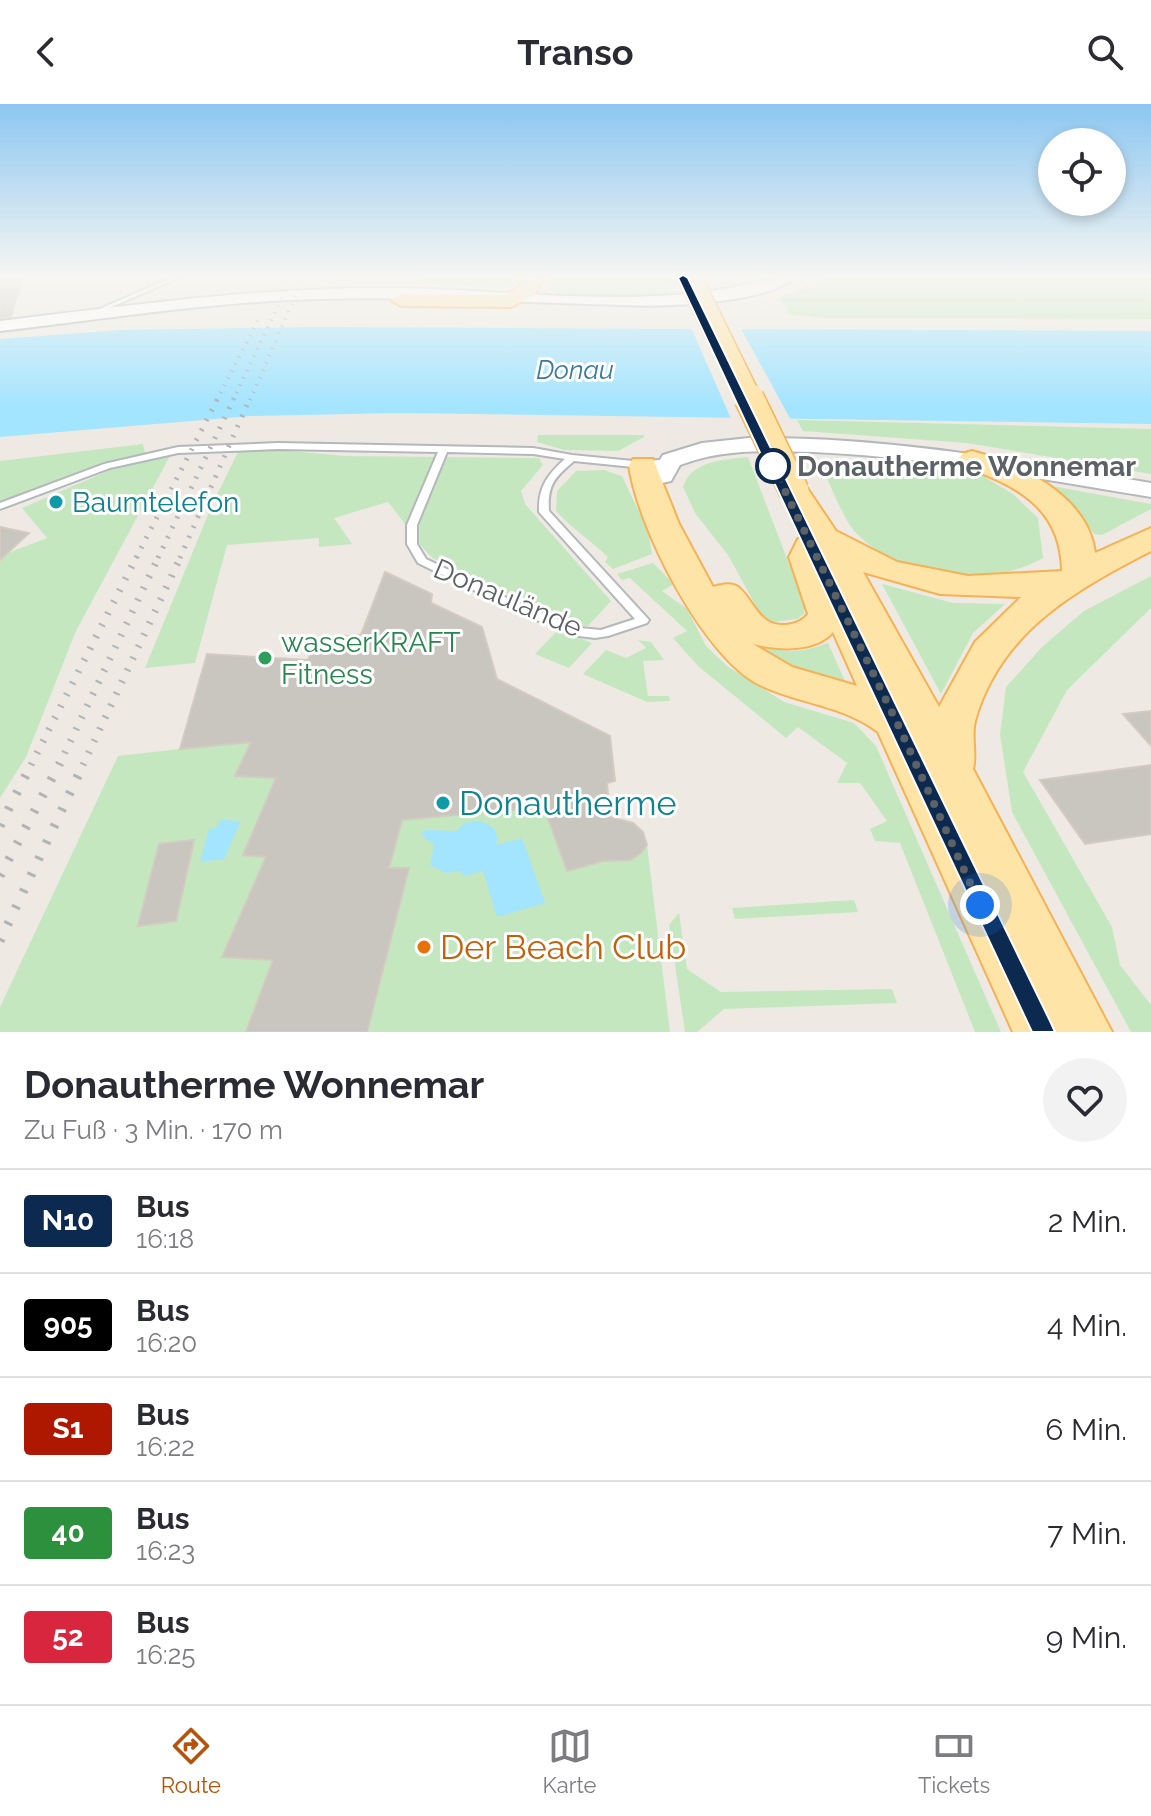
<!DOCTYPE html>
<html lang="de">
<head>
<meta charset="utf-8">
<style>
  body { margin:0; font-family:Raleway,sans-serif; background:#f2f2f3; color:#2b2b33; height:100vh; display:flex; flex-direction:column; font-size:30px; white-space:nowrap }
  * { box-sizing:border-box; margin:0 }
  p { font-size:26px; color:#7c7c81 }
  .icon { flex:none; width:44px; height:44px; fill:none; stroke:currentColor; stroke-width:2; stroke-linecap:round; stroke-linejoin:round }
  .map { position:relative; height:928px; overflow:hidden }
  .side { display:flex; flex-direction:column; background:#fff; flex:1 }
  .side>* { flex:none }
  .badge { padding:0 16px; border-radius:6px; font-size:28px; line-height:52px }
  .buttons { position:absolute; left:1038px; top:24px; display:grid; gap:16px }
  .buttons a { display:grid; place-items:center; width:88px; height:88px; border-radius:50%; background:#fff; box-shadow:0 4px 12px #0003; font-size:40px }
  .you { position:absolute; width:40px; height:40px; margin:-20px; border:6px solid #fff; border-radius:50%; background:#1a73e8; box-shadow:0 0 0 12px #1a73e833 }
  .map>.badge { position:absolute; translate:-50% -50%; box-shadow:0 0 0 4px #fff }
  .round { display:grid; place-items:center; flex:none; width:84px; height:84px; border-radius:42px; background:#f2f2f3 }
  .summary { display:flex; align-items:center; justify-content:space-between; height:136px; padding:0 24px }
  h1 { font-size:38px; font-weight:700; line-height:60px }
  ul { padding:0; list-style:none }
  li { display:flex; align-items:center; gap:24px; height:104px; padding:0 24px; border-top:2px solid #e1e1e2 }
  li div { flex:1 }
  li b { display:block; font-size:30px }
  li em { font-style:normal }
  li .badge { min-width:88px; font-weight:700; text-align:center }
  header { display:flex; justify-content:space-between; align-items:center; height:104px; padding:0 24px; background:#fff; font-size:36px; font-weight:700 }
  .tab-bar { display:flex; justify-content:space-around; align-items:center; height:112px; border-top:2px solid #e1e1e2; background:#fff; font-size:22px; color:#7c7c81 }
  .tab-bar a { display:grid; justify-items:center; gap:4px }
  .tab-bar .selected { color:#b45309 }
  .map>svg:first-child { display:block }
  .green { fill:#c4e7bf }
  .water { fill:#a3e4ff }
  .pier { fill:#eeeae3 }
  .building { fill:#c9c5bf; stroke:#d3cbc1; stroke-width:2 }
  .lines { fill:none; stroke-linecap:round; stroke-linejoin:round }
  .service-casing { stroke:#b4b7bb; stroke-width:4 }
  .tertiary-casing { stroke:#b4b7bb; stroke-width:4 }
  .primary-casing { stroke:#f6b155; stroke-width:4 }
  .service { fill:#fff; fill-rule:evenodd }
  .tertiary { fill:#fff; fill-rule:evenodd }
  .primary { fill:#ffe4a8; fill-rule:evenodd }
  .rail-far3 { stroke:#b2b3b4; stroke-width:4; stroke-dasharray:1 7; stroke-linecap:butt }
  .rail-far2 { stroke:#b2b3b4; stroke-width:5; stroke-dasharray:2 9; stroke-linecap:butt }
  .rail-far1 { stroke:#b2b3b4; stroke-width:7; stroke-dasharray:2 11; stroke-linecap:butt }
  .rail { stroke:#b2b3b4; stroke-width:9; stroke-dasharray:3 15; stroke-linecap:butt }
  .primary-bridge-far1-casing { stroke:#f6b155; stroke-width:26; stroke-linecap:butt }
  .primary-bridge-casing { stroke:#f6b155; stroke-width:32; stroke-linecap:butt }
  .primary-bridge-far1 { stroke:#ffe4a8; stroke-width:23 }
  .primary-bridge { stroke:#ffe4a8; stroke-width:29 }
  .line { fill:#0c294f; stroke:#fff; stroke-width:2 }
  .walk { stroke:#5b6164; stroke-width:8; stroke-dasharray:0 14.4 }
  .stop-dot { fill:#fff; stroke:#0c294f; stroke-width:4 }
  .culture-dot { fill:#0f9aa8; stroke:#fff; stroke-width:3 }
  .leisure-dot { fill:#2e9e5b; stroke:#fff; stroke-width:3 }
  .food-dot { fill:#e8710a; stroke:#fff; stroke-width:3 }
  .labels { text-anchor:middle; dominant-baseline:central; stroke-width:6; stroke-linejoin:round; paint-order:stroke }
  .far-water-label { font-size:26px; font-style:italic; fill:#377ba3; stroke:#fff }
  .stop-label { font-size:28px; font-weight:bold; fill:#5b6164; stroke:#fff; text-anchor:start }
  .culture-label { font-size:28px; fill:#0d838f; stroke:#fff; text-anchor:start }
  .street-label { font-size:28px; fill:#5b6164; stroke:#fff }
  .leisure-label { font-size:28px; fill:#27864d; stroke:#fff; text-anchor:start }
  .near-culture-label { font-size:34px; fill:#0d838f; stroke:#fff; text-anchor:start }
  .near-food-label { font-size:34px; fill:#c56008; stroke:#fff; text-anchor:start }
</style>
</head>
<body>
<header><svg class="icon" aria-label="back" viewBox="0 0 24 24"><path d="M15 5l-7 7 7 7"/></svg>Transo<svg class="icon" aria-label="search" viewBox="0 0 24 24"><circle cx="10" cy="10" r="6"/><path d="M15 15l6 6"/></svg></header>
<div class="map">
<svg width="1151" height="928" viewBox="0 0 1151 928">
  <rect width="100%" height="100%" fill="#eeeae3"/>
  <path class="green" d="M 433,174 L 515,174 L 503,184 L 408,179 Z
    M 551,174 L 669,174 L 671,190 C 631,191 587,196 548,186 Z
    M 827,174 L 1151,174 L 1151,215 L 829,214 L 790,211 L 779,194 Z
    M 797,316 L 1151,325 L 1151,370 L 967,339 L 803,327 Z
    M 538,331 L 644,331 L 644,333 L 618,347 L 564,346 L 537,338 Z
    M 143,340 L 145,349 L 97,362 L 0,397 L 0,357 Z
    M 267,345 L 345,352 L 539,354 L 543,361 L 521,387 L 525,400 L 611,497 L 588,522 L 577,522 L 434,455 C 416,439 404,417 388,398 L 334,414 L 352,440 L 319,443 L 319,434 L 227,441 L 195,559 L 145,564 L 210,406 L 220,400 L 214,397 L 238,348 Z
    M 170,352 L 76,527 L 26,653 L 0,694 L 0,452 L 47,434 L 22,404 L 110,366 Z
    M 748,353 L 804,499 L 804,510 L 797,515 L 774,518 L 762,513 L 728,451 L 695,409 L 683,383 C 692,356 723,356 748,353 Z
    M 820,358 L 875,360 L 981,371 L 1013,390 L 1038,414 L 1043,454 C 988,485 903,476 857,430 C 843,416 829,377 820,358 Z
    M 576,367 L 604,366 L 622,372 L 648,427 L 652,450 L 613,465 L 605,458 L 608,453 C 590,436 573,425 556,407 L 557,387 Z
    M 1046,381 L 1151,400 L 1151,405 L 1102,431 L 1094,430 L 1077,406 Z
    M 653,459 L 674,480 L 662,487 L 687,505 L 706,542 L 727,562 L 784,598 L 854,619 L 876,642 L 1001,928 L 975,928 L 900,739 L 875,737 L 870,725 L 887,717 L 860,679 L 837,679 L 847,659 L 798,623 L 786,634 L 698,562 L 673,534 L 687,527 L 630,474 L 622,476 L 617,470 Z
    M 385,468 L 432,490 L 431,499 L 482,523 L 497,575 L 610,632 L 615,677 L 607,680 L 610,716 L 647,741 L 670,928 L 0,928 L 0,903 L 118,652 L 180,645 L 207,550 L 307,556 L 324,534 L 360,530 Z
    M 1151,472 L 1151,504 L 1067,586 L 1023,668 L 1112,823 L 1120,861 L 1151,901 L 1151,928 L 1131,928 L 1012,708 L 1000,630 L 1006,583 L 1043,542 L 1084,507 Z
    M 882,480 L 953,499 L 1005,500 L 973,529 L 941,590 Z
    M 558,526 L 592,539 L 569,564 L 535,550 Z
    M 740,530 C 771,549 794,552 828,539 L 848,584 L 776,564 Z
    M 638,536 L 651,538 L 664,556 L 643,557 L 648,592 L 669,592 L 670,597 L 647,598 L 583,570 L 606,546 L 626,554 L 646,544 Z
    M 854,796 L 858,808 L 735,815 L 732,804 Z
    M 679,809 L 687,865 L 721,888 L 892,885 L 897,899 L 724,905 L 697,928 L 685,928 L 669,821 Z"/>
  <path class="water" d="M 311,223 L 1151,227 L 1151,320 L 399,309 L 251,312 L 0,333 L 0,235 L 121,226 Z
    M 221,716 L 241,717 L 224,755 L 200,758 L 209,725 L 216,724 Z
    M 481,717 L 494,724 L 498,736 L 495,741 L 522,734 L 545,799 L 497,813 L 483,767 L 463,772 L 460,767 L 446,769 L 430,761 L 434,741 L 421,731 L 425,726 L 456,727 L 464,719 Z"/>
  <path class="pier" d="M 690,221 L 739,221 L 792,318 L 732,317 Z"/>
  <path class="building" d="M 0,174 L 22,174 L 11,213 L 0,214 Z
    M 0,423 L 29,429 L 0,456 Z
    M 385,468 L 432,490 L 431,499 L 482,523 L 497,575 L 610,632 L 615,677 L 607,679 L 610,713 L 633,719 L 643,728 L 647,741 L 640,750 L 630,756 L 603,757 L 567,767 L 544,703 L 402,716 L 389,764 L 409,764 L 367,928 L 246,928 L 273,856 L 222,853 L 266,753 L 243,751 L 276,674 L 235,672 L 251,638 L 180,645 L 207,550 L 307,556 L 324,534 L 361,531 Z
    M 1151,607 L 1151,642 L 1123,610 Z
    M 1151,661 L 1151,730 L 1085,740 L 1040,676 Z
    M 194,736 L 176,817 L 138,822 L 159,740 Z"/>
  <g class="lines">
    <g class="service-casing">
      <path id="service" d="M 171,174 L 178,174 L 93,211 L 88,210 Z
        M 278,339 L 533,344 L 572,351 L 643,358 L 674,354 L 674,358 L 643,364 L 574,357 C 555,373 547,381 549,407 L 649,516 L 647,519 L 608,532 L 595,534 L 579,532 L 531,514 L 418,459 L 407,440 L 407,421 L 438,348 L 278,345 L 178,349 L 110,364 L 0,405 L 0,399 L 104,360 L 178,343 ZM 447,348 L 533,350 L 565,355 C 547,371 538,384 539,408 L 635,515 L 601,526 L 580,524 L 513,497 L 426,455 L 417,440 L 417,421 Z"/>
    </g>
    <g class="tertiary-casing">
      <path id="tertiary" d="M 770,174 L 793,174 C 766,200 660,203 622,201 C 511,198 400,191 289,196 C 192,201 96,216 0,227 L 0,217 C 131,201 262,183 394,184 C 512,185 658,209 770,174 Z
        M 749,334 C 885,332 1018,357 1151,379 L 1151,393 C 1039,375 927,353 813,348 C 768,347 723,344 680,361 L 671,377 L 662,379 L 650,372 L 663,351 L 702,339 Z"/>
    </g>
    <g class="primary-casing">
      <path id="primary" d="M 523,174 L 543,174 L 534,191 L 511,203 L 401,202 L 391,196 L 401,190 L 507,191 L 519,183 Z
        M 972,347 C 1021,360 1088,392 1095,449 L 1151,424 L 1151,447 C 1075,486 1000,528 975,617 C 971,633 977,651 973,665 L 1112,928 L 1013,928 L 878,628 C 843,601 799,600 760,581 C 703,553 637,422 629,361 L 633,355 L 653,355 L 679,420 L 713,483 C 721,481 730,478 738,483 C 755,497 758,523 786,521 C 795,520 803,517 808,510 L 789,453 L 798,435 L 807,433 L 779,387 L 783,381 L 805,381 L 836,427 L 897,458 L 968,472 L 1062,467 C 1061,403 1016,381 962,362 L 958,356 L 962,350 ZM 863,468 L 940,490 L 1021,493 L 975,538 L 939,603 ZM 833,528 L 857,582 L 792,563 L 753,540 C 777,546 815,549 833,528 Z"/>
    </g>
    <use href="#service" class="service"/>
    <use href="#tertiary" class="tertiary"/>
    <use href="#primary" class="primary"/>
    <path class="rail-far3" d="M 217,296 L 258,216
      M 233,296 L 289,179
      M 250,296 L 303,174"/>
    <path class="rail-far2" d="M 136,454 L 218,294
      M 158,454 L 234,294
      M 180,454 L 250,294"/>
    <path class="rail-far1" d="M 31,661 L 137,452
      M 59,661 L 159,452
      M 83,661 L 181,452"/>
    <path class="rail" d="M 0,722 L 32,659
      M 0,772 L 60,659
      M 0,837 L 84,659"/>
    <g class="primary-bridge-far1-casing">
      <path id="primary-bridge-far1" d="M 690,174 L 750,296"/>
    </g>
    <g class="primary-bridge-casing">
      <path id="primary-bridge" d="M 749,294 L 794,387"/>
    </g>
    <use href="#primary-bridge-far1" class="primary-bridge-far1"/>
    <use href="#primary-bridge" class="primary-bridge"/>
  </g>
  <linearGradient id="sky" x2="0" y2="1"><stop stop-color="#8cc7f1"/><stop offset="0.57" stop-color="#f7f6f2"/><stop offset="1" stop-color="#f7f6f2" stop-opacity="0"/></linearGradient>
  <rect width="1151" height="303" fill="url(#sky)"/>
  <path class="line" d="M 683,171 L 688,174 L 1051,919 L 1055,928 L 1032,928 L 678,174 Z"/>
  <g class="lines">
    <path class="walk" d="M 773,362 L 900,625 L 980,801"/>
  </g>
  <circle class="stop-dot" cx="773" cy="362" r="16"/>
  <g class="culture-dot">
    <circle cx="56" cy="398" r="8"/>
    <circle cx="443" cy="699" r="8"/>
  </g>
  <circle class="leisure-dot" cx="265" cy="554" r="8"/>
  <circle class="food-dot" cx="424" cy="843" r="8"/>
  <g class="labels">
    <g class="far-water-label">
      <text x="575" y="266">Donau</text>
    </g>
    <g class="stop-label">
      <text x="797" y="362">Donautherme Wonnemar</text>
    </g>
    <g class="culture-label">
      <text x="72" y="398">Baumtelefon</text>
    </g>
    <g class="street-label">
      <text transform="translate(508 494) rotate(23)">Donaulände</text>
    </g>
    <g class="leisure-label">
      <text x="281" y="538">wasserKRAFT<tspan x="281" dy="32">Fitness</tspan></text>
    </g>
    <g class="near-culture-label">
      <text x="459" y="699">Donautherme</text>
    </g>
    <g class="near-food-label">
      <text x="440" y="843">Der Beach Club</text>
    </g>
  </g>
</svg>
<div class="buttons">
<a><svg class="icon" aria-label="locate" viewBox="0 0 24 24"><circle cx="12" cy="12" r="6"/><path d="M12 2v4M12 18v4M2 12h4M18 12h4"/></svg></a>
</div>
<div class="you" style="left:980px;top:801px"></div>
</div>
<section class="side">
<div class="summary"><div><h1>Donautherme Wonnemar</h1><p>Zu Fuß · 3 Min. · 170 m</p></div><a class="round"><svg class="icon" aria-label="heart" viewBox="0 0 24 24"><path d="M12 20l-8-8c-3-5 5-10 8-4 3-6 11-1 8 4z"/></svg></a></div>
<ul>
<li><span class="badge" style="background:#0c294f;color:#fff">N10</span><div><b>Bus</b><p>16:18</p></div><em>2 Min.</em></li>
<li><span class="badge" style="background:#000;color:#fff">905</span><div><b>Bus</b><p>16:20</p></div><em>4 Min.</em></li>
<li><span class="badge" style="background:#ae1700;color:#fff">S1</span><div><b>Bus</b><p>16:22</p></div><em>6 Min.</em></li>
<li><span class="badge" style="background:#2c903c;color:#fff">40</span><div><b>Bus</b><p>16:23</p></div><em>7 Min.</em></li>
<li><span class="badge" style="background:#d7263d;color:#fff">52</span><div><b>Bus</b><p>16:25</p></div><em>9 Min.</em></li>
</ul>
</section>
<nav class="tab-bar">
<a class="selected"><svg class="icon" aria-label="directions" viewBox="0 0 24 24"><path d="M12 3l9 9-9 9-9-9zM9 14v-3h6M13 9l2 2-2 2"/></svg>Route</a>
<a><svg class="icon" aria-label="map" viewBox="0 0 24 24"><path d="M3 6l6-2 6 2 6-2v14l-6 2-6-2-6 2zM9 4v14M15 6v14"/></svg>Karte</a>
<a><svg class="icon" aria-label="tickets" viewBox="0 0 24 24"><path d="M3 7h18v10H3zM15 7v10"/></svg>Tickets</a>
</nav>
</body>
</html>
